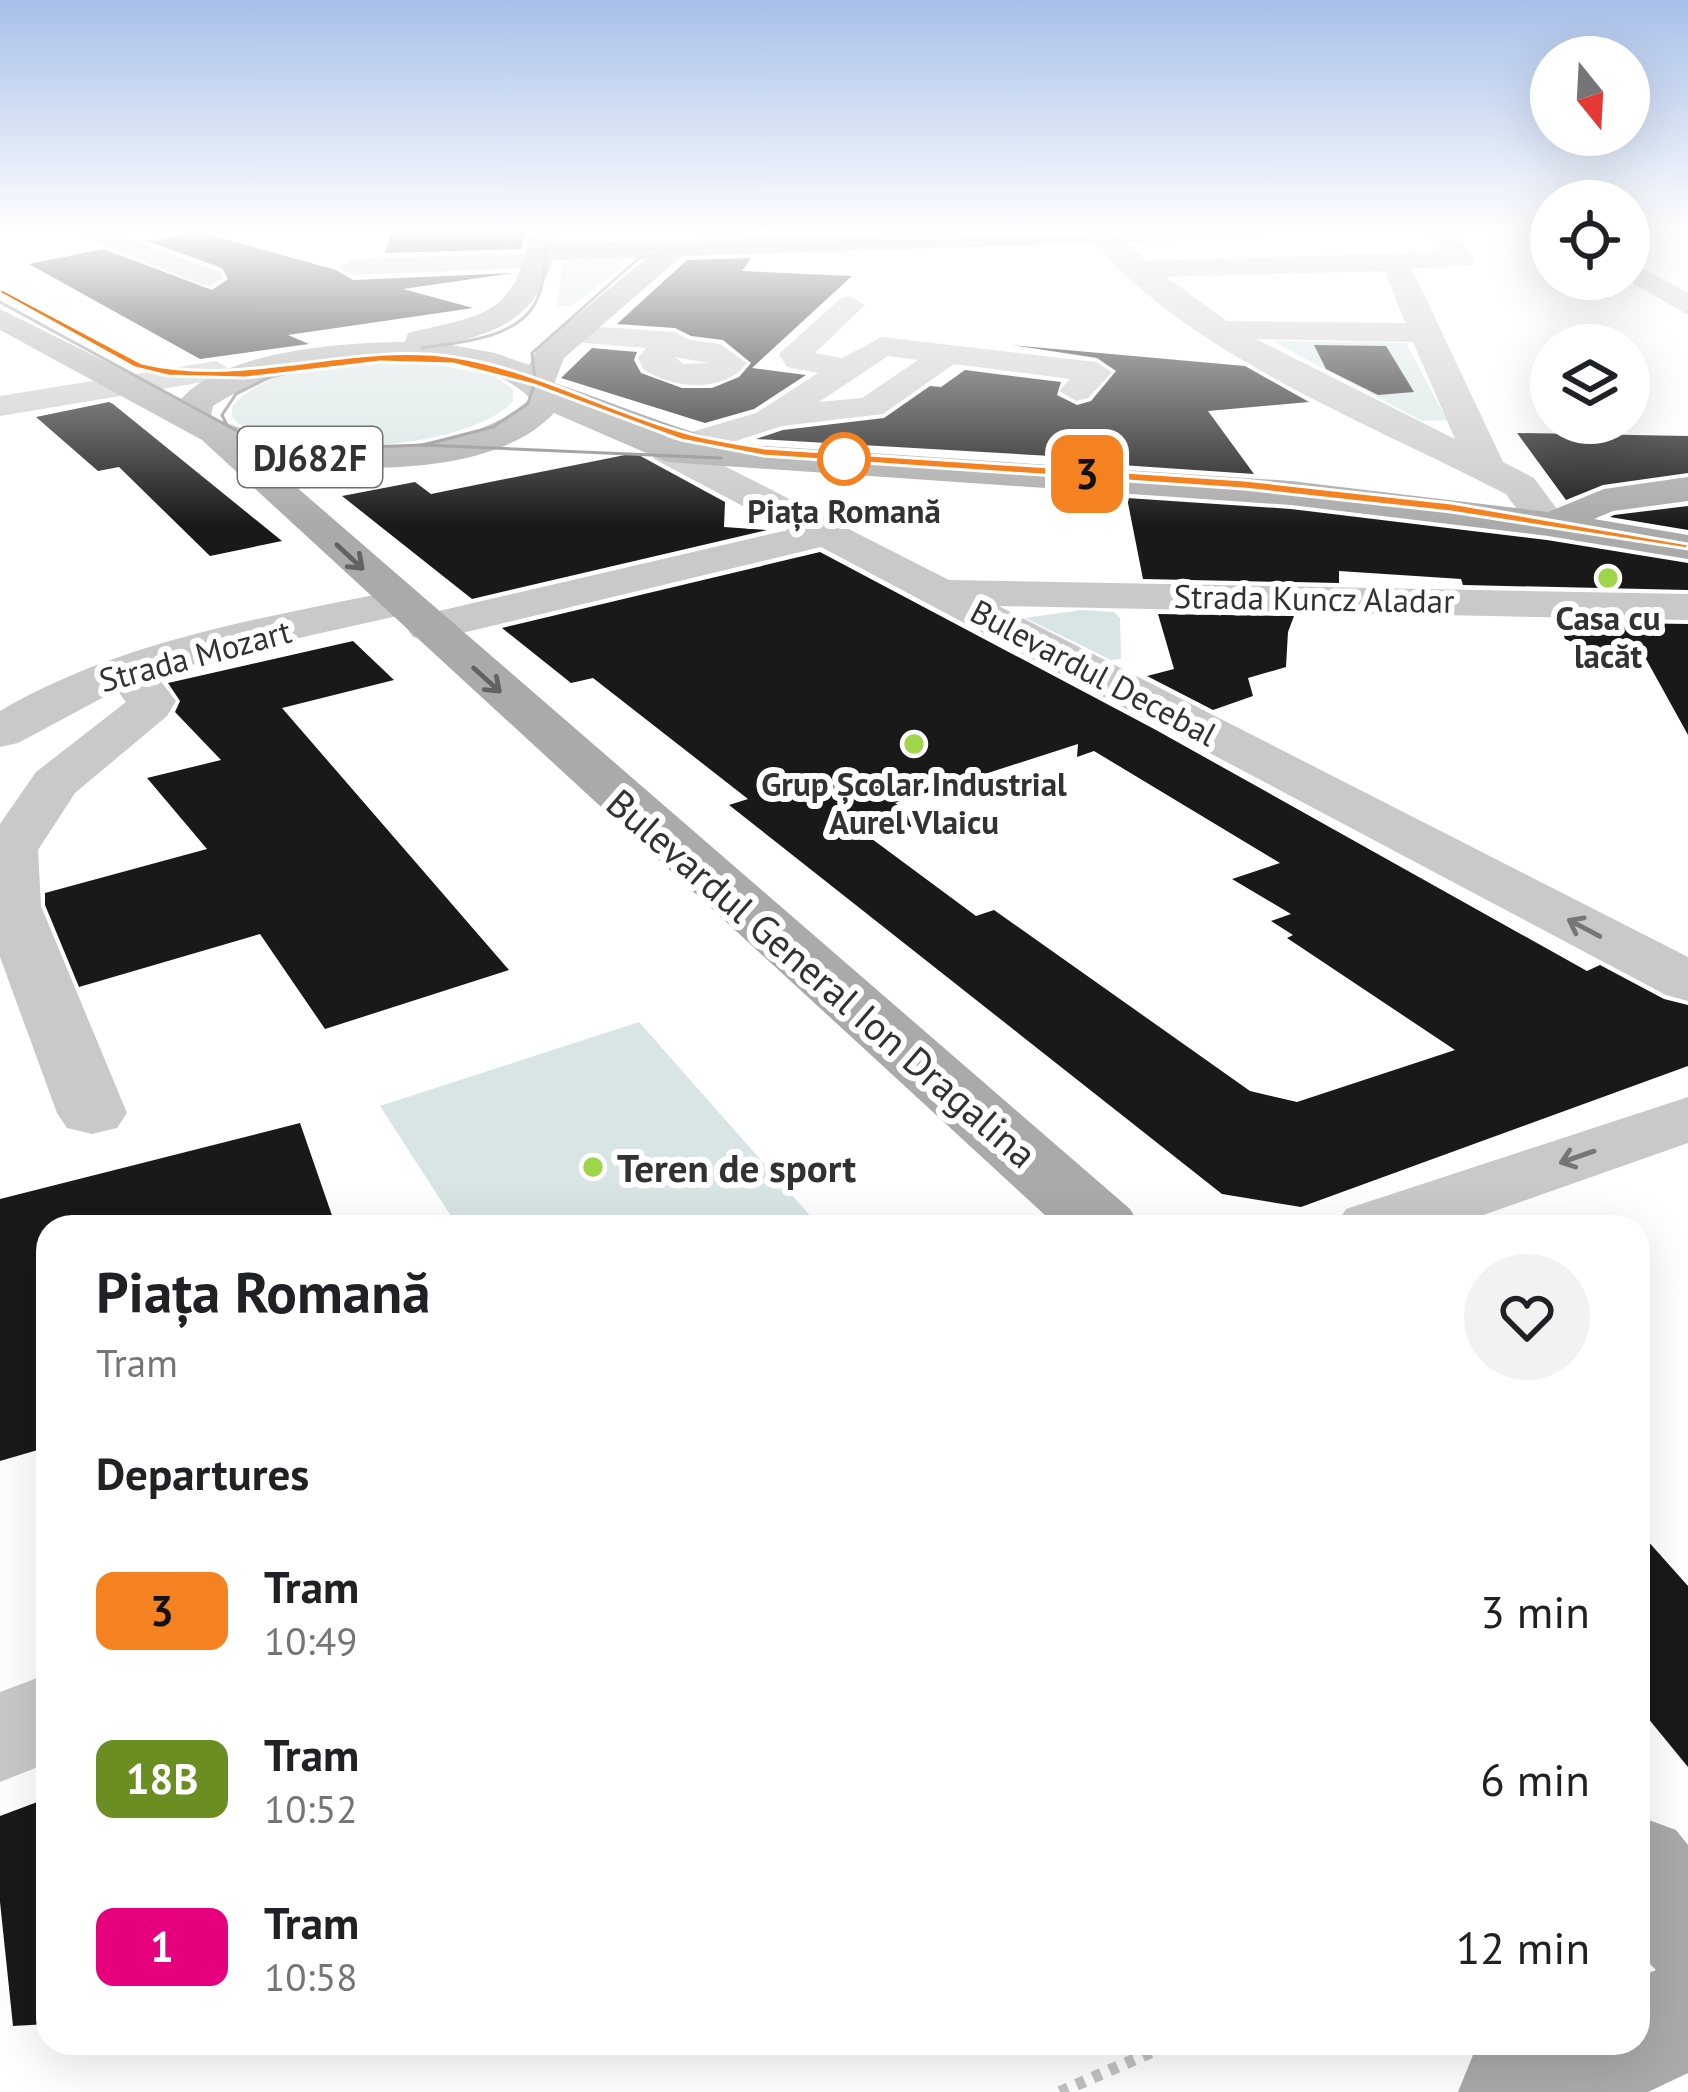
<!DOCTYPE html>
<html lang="en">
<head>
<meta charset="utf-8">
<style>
  body { margin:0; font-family:"PT Sans",sans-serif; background:#f2f2f2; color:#202124; height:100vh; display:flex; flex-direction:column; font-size:45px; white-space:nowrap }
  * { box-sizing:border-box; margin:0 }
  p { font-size:39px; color:#757577 }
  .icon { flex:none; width:66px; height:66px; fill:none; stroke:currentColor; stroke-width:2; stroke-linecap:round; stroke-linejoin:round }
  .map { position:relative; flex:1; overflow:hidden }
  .side { position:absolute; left:36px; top:1215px; width:1614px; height:840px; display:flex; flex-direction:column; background:#fff; border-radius:36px; box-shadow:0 12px 48px #0002 }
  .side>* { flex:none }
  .badge { padding:0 24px; border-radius:18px; font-size:42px; line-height:78px }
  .needle { width:78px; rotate:162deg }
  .controls { position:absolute; left:1530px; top:36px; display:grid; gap:24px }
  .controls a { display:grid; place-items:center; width:120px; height:120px; border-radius:50%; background:#fff; box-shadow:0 12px 48px #0002; font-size:60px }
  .map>.badge { position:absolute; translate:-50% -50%; box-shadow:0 0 0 6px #fff }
  h2 { padding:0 60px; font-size:45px; line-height:108px }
  .round { display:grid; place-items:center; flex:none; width:126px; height:126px; border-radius:63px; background:#f2f2f2 }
  .summary { display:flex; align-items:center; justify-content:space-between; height:204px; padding:0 60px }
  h1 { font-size:57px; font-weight:600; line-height:90px }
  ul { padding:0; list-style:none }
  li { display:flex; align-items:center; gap:36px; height:168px; padding:0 60px }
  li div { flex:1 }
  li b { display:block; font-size:45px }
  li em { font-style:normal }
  li .badge { min-width:132px; font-weight:700; text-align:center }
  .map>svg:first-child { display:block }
  .green { fill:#d9e5e5 }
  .building { fill:#191919; fill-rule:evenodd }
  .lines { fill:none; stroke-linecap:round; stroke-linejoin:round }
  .path { stroke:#c2c2c2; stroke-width:12; stroke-dasharray:9 9; stroke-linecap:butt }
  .minor { fill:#c9c9c9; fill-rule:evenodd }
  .major { fill:#aaa; fill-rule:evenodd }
  .tram { stroke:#878787; stroke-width:3 }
  .oneway { stroke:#626262 }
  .oneway2 { stroke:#767676 }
  .line { fill:#f58220; stroke:#fff; stroke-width:3 }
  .stop-dot { fill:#fff; stroke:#f58220; stroke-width:6 }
  .poi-dot { fill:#9ed549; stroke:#fff; stroke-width:4.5 }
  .labels { text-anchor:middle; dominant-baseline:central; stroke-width:12; stroke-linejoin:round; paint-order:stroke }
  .far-stop-label { font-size:33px; font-weight:bold; fill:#323232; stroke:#fff }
  .far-street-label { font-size:33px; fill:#323232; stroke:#fff }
  .far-poi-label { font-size:33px; font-weight:bold; fill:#323232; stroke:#fff }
  .shield { fill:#fff; stroke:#707070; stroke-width:3 }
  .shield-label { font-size:36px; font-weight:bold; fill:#323232 }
  .street-label { font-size:39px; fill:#323232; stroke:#fff }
  .poi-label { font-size:39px; font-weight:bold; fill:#323232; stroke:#fff; text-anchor:start }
</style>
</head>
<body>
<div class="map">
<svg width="1688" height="2092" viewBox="0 0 1688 2092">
  <rect width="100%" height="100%" fill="#fff"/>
  <path class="green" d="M 643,252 L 571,306 L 557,306 L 563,259 Z
    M 1272,341 L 1406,343 L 1447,420 L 1422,421 Z
    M 422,362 L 493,375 L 513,389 L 513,401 C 473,449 273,467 232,417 L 232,407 C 266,362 370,361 422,362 Z
    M 1081,610 L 1114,612 L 1120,618 L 1121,659 L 1111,660 L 1025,618 Z
    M 639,1022 L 820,1227 L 458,1227 L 380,1106 Z"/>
  <path class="building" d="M 199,232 L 336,270 L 353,280 L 514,273 L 403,289 L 473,308 L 288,335 L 309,344 L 200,359 L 29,264 L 103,249 L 212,290 L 228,279 L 222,268 L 147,241 Z
    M 391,232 L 525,232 L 521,249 L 385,253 Z
    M 751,258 L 742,271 L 852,276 L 752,368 L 806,375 L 754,409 L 705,423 L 561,378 L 592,348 L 637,352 L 634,360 L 641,373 L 682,388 L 712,388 L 739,377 L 751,363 L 723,340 L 691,336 L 675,328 L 617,324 L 687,260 Z
    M 1011,345 L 1245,366 L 1309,402 L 1208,411 L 1254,474 L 1121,465 L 1120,460 L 756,439 L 783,430 L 884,418 L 930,386 L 941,387 L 965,370 L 1061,382 L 1057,395 L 1077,405 L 1091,401 L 1116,371 L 1097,358 Z
    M 1314,345 L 1386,346 L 1414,392 L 1378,395 L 1326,369 Z
    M 109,402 L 113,404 L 282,541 L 210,556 L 119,467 L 98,471 L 36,417 Z
    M 1517,433 L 1688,436 L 1688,473 L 1603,485 L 1566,500 Z
    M 635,453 L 725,502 L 724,527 L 767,530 L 472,599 L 342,496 L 415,482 L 431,494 Z
    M 1127,498 L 1291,509 L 1547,540 L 1688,563 L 1688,590 L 1463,585 L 1461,579 L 1339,571 L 1339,583 L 1143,579 Z
    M 1688,506 L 1688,530 L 1610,517 L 1614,515 Z
    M 820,552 L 1156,730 L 1587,971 L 1600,965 L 1664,999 L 1688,1005 L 1688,1066 L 1301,1207 L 1222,1194 L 729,805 L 748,799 L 593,678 L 571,683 L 502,628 ZM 1078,744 L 1077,757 L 1094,751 L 1280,863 L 1232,879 L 1291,914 L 1271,921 L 1293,935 L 1287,938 L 1455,1050 L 1297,1102 L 1250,1091 L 994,910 L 976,916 L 872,839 L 923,823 L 895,803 Z
    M 1158,614 L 1294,616 L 1288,632 L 1286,667 L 1248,678 L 1253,696 L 1213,710 L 1147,676 L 1174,669 Z
    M 1559,622 L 1688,624 L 1688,735 L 1646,659 L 1610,658 L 1565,639 Z
    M 353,641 L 394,680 L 282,708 L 509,970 L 325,1029 L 260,934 L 79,987 L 45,905 L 45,893 L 207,849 L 147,778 L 221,760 L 175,712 L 180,701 L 168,683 Z
    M 300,1123 L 336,1227 L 48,1227 L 48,1447 L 0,1461 L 0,1199 Z
    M 1638,1530 L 1688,1586 L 1688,1767 L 1638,1706 Z
    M 48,1798 L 48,2024 L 13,2026 L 0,1902 L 0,1816 Z"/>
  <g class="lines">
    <path class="path" d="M 1060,2092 L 1172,2043"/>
    <path class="minor" d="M 72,232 L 110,232 L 220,272 L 224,278 L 210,286 L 200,284 Z
      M 1086,232 L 1114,232 L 1146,261 L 1441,252 L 1425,232 L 1452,232 L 1476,259 L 1472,265 L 1412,269 L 1503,462 L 1534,478 L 1568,524 L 1562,533 L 1534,533 L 1506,494 C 1370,423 1181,353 1086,232 ZM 1385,271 L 1405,323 L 1227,321 L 1166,277 ZM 1256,339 L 1413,342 L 1455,439 Z
      M 539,253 L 549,255 L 553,261 L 549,267 L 353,275 L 339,267 L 353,259 Z
      M 1629,261 L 1688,293 L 1688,315 L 1626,279 Z
      M 850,296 L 865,305 L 815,353 L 842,358 L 882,337 L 1096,362 L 1112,372 L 1088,398 L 1076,401 L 1059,391 L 1070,379 L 954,364 L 883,414 L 782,426 L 699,453 L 949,580 L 1688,594 L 1688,620 L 999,606 L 1688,957 L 1688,1001 L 1666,995 L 821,547 L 429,641 L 413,637 L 406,627 L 413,617 L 788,530 L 654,459 L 649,451 L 654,443 L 756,413 L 818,373 L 787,367 L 779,354 L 840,299 ZM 888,356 L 918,360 L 862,398 L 819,402 Z
      M 572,325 L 675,332 L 690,340 L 720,344 L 747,363 C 723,394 673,389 643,369 L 638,358 L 646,348 L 561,341 L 557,334 L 561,327 ZM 675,357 L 708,363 L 683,364 Z
      M 216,361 L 232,371 L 228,378 L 0,416 L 0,396 Z
      M 399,590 L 415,594 L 421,603 L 415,612 L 249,649 L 156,675 L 176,701 L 167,716 L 75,793 L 38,850 L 41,906 L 127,1113 L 117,1128 L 92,1134 L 67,1128 L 57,1113 L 0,957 L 0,824 L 36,772 L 126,702 L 117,690 L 18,743 L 0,747 L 0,711 C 121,640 262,618 399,590 Z
      M 1688,1097 L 1688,1143 L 1449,1227 L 1335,1227 L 1346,1209 Z
      M 48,1674 L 48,1763 L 0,1782 L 0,1692 Z"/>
    <path class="major" d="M 530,232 L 556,232 L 554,244 L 927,232 L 1203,232 L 1190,240 L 682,256 L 564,358 L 554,384 L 674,440 L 1291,481 L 1548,512 L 1604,489 L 1688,477 L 1688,501 L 1613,511 L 1594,519 L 1688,535 L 1688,559 L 1548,536 L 1291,505 L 667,462 L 554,413 C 494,478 345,473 264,459 L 1130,1209 L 1141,1227 L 1058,1227 L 202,440 L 0,330 L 0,309 L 181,399 C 224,351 344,342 405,342 L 408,333 C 482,315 515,318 530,232 ZM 648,257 L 538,347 L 529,365 L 495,353 L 446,344 C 501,332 536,316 552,260 ZM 378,361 C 431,362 489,359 530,398 C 466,463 286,458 211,415 L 213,406 C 264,373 319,367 378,361 Z
      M 1638,1816 L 1676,1830 L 1688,1845 L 1688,2073 L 1648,2092 L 1458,2092 L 1475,2050 L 1492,2043 L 1638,2043 L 1638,1978 L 1656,1970 L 1638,1952 Z"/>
    <path class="tram" d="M 546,242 L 563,249 L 596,251 L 1264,232
      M 0,302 L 248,437 L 312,449 L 423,445 L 493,427 L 528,404 L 535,381 L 532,353 L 639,258 L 689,249
      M 422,348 C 460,342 522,339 538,297 C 546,277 545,254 548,232
      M 339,362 C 385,357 433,354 479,364 C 577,384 665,433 764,452 L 1244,485 L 1482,512 L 1688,544
      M 137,365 L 218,377 L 357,359
      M 227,425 L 222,415 L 236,394 L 270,377
      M 423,445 L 721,458"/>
  </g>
  <defs><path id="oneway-shaft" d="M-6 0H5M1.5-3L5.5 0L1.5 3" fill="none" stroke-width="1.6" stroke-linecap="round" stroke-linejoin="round" transform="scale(3)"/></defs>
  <g class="oneway">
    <use href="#oneway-shaft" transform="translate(350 557) rotate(43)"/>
    <use href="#oneway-shaft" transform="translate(487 680) rotate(42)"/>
  </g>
  <g class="oneway2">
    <use href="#oneway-shaft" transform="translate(1584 928) rotate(-152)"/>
    <use href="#oneway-shaft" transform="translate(1577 1157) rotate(161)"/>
  </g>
  <linearGradient id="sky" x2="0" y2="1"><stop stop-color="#a7c0e9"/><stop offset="0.44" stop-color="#fff"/><stop offset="1" stop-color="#fff" stop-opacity="0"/></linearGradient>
  <rect width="1688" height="525" fill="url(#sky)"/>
  <path class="line" d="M 0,288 L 142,363 C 246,388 351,341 455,357 C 538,370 611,413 691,434 C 715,440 740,444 764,448 L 1244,480 L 1451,503 L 1688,544 L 1688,549 L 1451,512 L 1244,489 L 764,456 L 681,440 L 534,385 L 453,364 L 380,362 L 245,378 L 168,376 L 135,368 L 0,293 Z"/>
  <circle class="stop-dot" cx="844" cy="459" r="24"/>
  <g class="poi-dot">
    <circle cx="1608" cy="578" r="12"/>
    <circle cx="914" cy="744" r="12"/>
    <circle cx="593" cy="1167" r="12"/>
  </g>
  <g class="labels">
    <g class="far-stop-label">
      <text x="844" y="510">Piața Romană</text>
    </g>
    <g class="far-street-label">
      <text transform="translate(1314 598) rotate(1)">Strada Kuncz Aladar</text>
      <text transform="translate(195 655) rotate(-15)">Strada Mozart</text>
      <text transform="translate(1094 672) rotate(28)">Bulevardul Decebal</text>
    </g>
    <g class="far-poi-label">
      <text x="1608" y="617">Casa cu<tspan x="1608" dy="38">lacăt</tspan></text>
      <text x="914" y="783">Grup Școlar Industrial<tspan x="914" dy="38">Aurel Vlaicu</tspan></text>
    </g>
    <rect class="shield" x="238" y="427" width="144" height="60" rx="9"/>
    <g class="shield-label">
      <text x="310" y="457">DJ682F</text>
    </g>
    <g class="street-label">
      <text transform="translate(822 978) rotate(41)">Bulevardul General Ion Dragalina</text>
    </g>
    <g class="poi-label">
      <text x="617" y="1167">Teren de sport</text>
    </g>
  </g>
</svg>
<div class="controls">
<a><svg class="needle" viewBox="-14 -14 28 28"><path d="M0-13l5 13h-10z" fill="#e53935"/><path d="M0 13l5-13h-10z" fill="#757577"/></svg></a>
<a><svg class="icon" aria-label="locate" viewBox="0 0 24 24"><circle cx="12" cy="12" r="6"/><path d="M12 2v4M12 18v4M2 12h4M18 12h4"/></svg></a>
<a><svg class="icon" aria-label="layers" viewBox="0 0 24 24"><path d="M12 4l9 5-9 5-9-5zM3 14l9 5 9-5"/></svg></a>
</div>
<b class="badge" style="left:1087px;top:474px;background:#f58220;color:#111">3</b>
<section class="side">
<div class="summary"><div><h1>Piața Romană</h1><p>Tram</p></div><a class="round"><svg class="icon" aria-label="heart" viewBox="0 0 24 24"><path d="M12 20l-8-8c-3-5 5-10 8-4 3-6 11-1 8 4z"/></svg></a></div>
<h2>Departures</h2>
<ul>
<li><span class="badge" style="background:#f58220;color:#111">3</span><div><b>Tram</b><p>10:49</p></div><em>3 min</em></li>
<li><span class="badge" style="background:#6b8e23;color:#fff">18B</span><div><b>Tram</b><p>10:52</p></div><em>6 min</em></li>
<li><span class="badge" style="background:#e6007e;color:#fff">1</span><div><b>Tram</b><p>10:58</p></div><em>12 min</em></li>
</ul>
</section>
</div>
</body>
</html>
